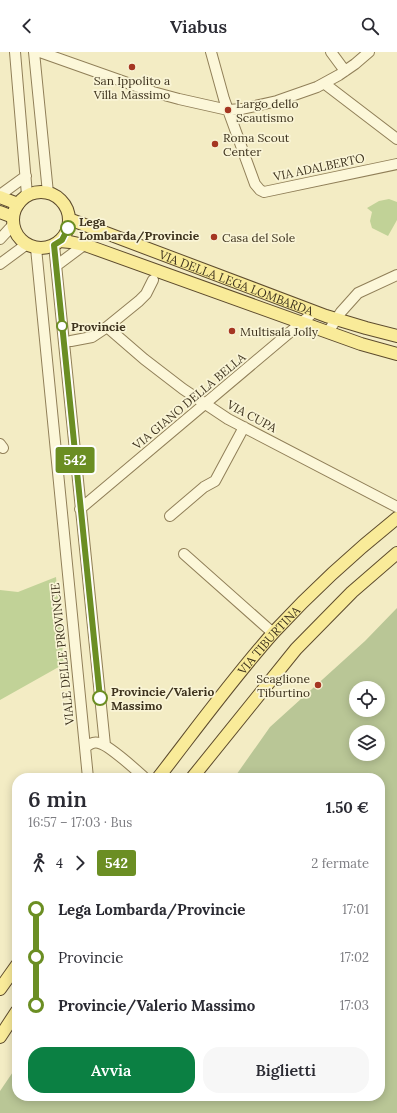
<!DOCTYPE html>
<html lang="it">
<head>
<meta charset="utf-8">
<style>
  body { margin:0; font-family:Lora,serif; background:#f7f7f7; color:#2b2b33; height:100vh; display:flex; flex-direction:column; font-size:15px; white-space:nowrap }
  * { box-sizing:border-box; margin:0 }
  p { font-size:13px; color:#7c7c81 }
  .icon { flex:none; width:22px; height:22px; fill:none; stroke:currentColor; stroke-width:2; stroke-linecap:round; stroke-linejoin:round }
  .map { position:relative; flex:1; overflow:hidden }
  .details { position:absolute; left:12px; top:721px; width:373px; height:328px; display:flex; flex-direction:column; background:#fff; border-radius:16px; box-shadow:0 2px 10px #0003 }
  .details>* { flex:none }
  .badge { padding:0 8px; border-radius:3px; font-size:14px; line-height:26px }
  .tools { position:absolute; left:349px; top:629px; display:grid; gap:8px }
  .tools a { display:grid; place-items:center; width:36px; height:36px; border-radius:50%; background:#fff; box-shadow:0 2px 10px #0003; font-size:20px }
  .map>.badge { position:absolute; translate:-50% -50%; box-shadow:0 0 0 2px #fff }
  .legs { display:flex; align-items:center; gap:6px; height:44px; padding:0 16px; font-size:13px }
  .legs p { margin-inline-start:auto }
  .overview { display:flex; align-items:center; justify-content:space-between; height:68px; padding:0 16px }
  h1 { font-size:22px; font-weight:600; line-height:30px }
  .action { display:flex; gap:8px; margin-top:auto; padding:8px 16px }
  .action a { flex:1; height:46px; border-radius:16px; background:#0b8043; color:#fff; font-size:16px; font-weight:600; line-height:46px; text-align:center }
  .action a+a { background:#f7f7f7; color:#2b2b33 }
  ul { padding:0 16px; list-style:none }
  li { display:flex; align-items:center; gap:14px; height:48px; font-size:15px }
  li i { display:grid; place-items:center; width:6px; height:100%; margin:0 5px; background:currentColor }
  li i::after { content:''; width:10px; height:10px; margin:-5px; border:3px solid; border-radius:50%; background:#fff }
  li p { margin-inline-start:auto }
  li:first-child i { background:linear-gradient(#0000 50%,currentColor 0) }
  li:last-child i { background:linear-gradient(currentColor 50%,#0000 0) }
  header { display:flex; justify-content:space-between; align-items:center; height:52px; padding:0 16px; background:#fff; font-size:18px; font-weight:600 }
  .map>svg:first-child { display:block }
  .green { fill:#c1d297 }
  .cemetery { fill:#b9c696; fill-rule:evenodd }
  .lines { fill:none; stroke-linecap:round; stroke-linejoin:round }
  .minor-casing { stroke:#907f58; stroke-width:12 }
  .major-casing { stroke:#5d4b2d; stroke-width:14 }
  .minor { stroke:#fcf7d9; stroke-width:10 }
  .major { stroke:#f9eb99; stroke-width:12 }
  .line-1-casing { stroke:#fff; stroke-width:9 }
  .line-1 { stroke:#6b8e23; stroke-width:6 }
  .poi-dot { fill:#a53622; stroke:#f9f4d5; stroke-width:1.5 }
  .stop-1-dot { fill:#fff; stroke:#6b8e23; stroke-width:2 }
  .labels { text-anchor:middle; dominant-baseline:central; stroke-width:3.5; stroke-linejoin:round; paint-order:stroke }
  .poi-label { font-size:12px; fill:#3e331e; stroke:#f9f4d5; text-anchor:start }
  .street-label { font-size:12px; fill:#3e331e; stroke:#f9f4d5 }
  .stop-label { font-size:12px; font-weight:bold; fill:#3e331e; stroke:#f9f4d5; text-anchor:start }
</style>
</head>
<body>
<header><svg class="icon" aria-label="back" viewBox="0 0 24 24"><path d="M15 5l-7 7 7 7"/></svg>Viabus<svg class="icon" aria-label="search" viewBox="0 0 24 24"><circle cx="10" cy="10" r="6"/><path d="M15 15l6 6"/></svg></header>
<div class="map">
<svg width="397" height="1061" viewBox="0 0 397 1061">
  <rect width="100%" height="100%" fill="#f3ecc4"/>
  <path class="green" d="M 389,147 L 397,150 L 397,168 L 388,184 L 372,176 L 370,169 L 372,160 L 367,156 L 379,149 Z
    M 56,525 L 64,612 L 0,648 L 0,538 L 18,540 Z"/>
  <path class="cemetery" d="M 397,556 L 397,1061 L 0,1061 L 0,1039 L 17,1014 L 17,1044 L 380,1044 L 380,726 L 234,726 L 270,675 L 365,589 ZM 356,636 L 378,636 L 378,658 L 356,658 ZM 356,680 L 378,680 L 378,702 L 356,702 Z"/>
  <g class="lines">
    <g class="minor-casing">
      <path id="minor" d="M 15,0 L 27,143
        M 34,0 L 48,141
        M 40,0 L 153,40 L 179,47 L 228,58 L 242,57 L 277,49 L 317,35 L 339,23 L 355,12 L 369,0
        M 211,0 L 224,47 L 255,132 L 260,138 L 264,140 L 397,112
        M 331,0 L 345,19
        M 325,32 L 397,87
        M 0,143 L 26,124
        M 0,187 L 13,173
        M 54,193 L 105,693
        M 36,196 L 88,726
        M 0,212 L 27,192
        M 56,214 L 84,193
        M 107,275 L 144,307 L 183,337 L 228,367 L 397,455
        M 328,280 L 341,260 L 358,241 L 397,223
        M 71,289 L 92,285 L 107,275 L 139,249 L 146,242 L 153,228
        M 0,392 L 3,396
        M 80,457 L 314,260
        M 170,464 L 204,435 L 215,429 L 244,375
        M 184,502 L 273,581
        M 85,696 C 89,692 93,689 99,691 C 109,693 136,718 145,726"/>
    </g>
    <g class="major-casing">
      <g id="major">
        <circle cx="41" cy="168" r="28"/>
        <path d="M 0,145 L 18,152"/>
        <path d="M 0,160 L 13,165"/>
        <path id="s1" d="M 69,167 L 326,264 L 366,276 L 397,284"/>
        <path d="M 60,189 L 70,190 L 88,194 L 361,292 L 397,302"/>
        <path id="s2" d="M 158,726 C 196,677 233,626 274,580 C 312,539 353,501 397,466"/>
        <path d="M 192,726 L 296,597 L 352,540 L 397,501"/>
        <path d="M 0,937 L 17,913"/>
        <path d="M 0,985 L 17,959"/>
      </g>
    </g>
    <use href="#minor" class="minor"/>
    <use href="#major" class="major"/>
  </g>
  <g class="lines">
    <g class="line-1-casing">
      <path id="line-1" d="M 68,176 L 62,188 L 54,193 L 100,646"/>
    </g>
    <use href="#line-1" class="line-1"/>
  </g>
  <g class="poi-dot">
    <circle cx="132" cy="15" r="4"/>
    <circle cx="228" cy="58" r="4"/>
    <circle cx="215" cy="92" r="4"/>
    <circle cx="214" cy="185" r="4"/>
    <circle cx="232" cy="279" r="4"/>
    <circle cx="318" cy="633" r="4"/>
  </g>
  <g class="stop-1-dot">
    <circle cx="68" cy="176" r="7"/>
    <circle cx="62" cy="274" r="5"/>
    <circle cx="100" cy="646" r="7"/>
  </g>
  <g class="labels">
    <g class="poi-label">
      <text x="132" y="28" text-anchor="middle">San Ippolito a<tspan x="132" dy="14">Villa Massimo</tspan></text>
      <text x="236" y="51">Largo dello<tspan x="236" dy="14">Scautismo</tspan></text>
      <text x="223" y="85">Roma Scout<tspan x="223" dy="14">Center</tspan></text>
      <text x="222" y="185">Casa del Sole</text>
      <text x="240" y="279">Multisala Jolly</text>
      <text x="310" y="626" text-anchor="end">Scaglione<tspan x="310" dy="14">Tiburtino</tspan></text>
    </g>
    <g class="street-label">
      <text transform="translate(319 115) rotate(-12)">VIA ADALBERTO</text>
      <text stroke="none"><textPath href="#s1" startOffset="179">VIA DELLA LEGA LOMBARDA</textPath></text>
      <text transform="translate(189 349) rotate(-40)">VIA GIANO DELLA BELLA</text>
      <text transform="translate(252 364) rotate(28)">VIA CUPA</text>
      <text stroke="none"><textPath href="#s2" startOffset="177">VIA TIBURTINA</textPath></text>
      <text transform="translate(62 602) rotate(-96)">VIALE DELLE PROVINCIE</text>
    </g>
    <g class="stop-label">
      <text x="79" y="169">Lega<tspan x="79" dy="14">Lombarda/Provincie</tspan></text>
      <text x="71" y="274">Provincie</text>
      <text x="111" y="639">Provincie/Valerio<tspan x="111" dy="14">Massimo</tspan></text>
    </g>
  </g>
</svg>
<div class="tools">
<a><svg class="icon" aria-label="locate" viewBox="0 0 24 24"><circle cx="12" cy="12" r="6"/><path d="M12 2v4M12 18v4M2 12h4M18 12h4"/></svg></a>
<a><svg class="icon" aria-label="layers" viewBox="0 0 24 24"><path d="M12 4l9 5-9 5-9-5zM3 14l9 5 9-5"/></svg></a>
</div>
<b class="badge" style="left:75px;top:408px;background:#6b8e23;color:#fff">542</b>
<section class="details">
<div class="overview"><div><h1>6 min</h1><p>16:57 – 17:03 · Bus</p></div><b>1.50 €</b></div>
<div class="legs"><svg class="icon" aria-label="walk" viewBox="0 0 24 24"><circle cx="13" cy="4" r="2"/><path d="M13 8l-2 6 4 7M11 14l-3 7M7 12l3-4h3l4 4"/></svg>4<svg class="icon" aria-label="forward" viewBox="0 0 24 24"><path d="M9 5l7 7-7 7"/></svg><b class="badge" style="background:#6b8e23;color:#fff">542</b><p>2 fermate</p></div>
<ul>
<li><i style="color:#6b8e23"></i><b>Lega Lombarda/Provincie</b><p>17:01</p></li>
<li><i style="color:#6b8e23"></i><span>Provincie</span><p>17:02</p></li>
<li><i style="color:#6b8e23"></i><b>Provincie/Valerio Massimo</b><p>17:03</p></li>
</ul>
<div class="action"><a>Avvia</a><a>Biglietti</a></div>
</section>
</div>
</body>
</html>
